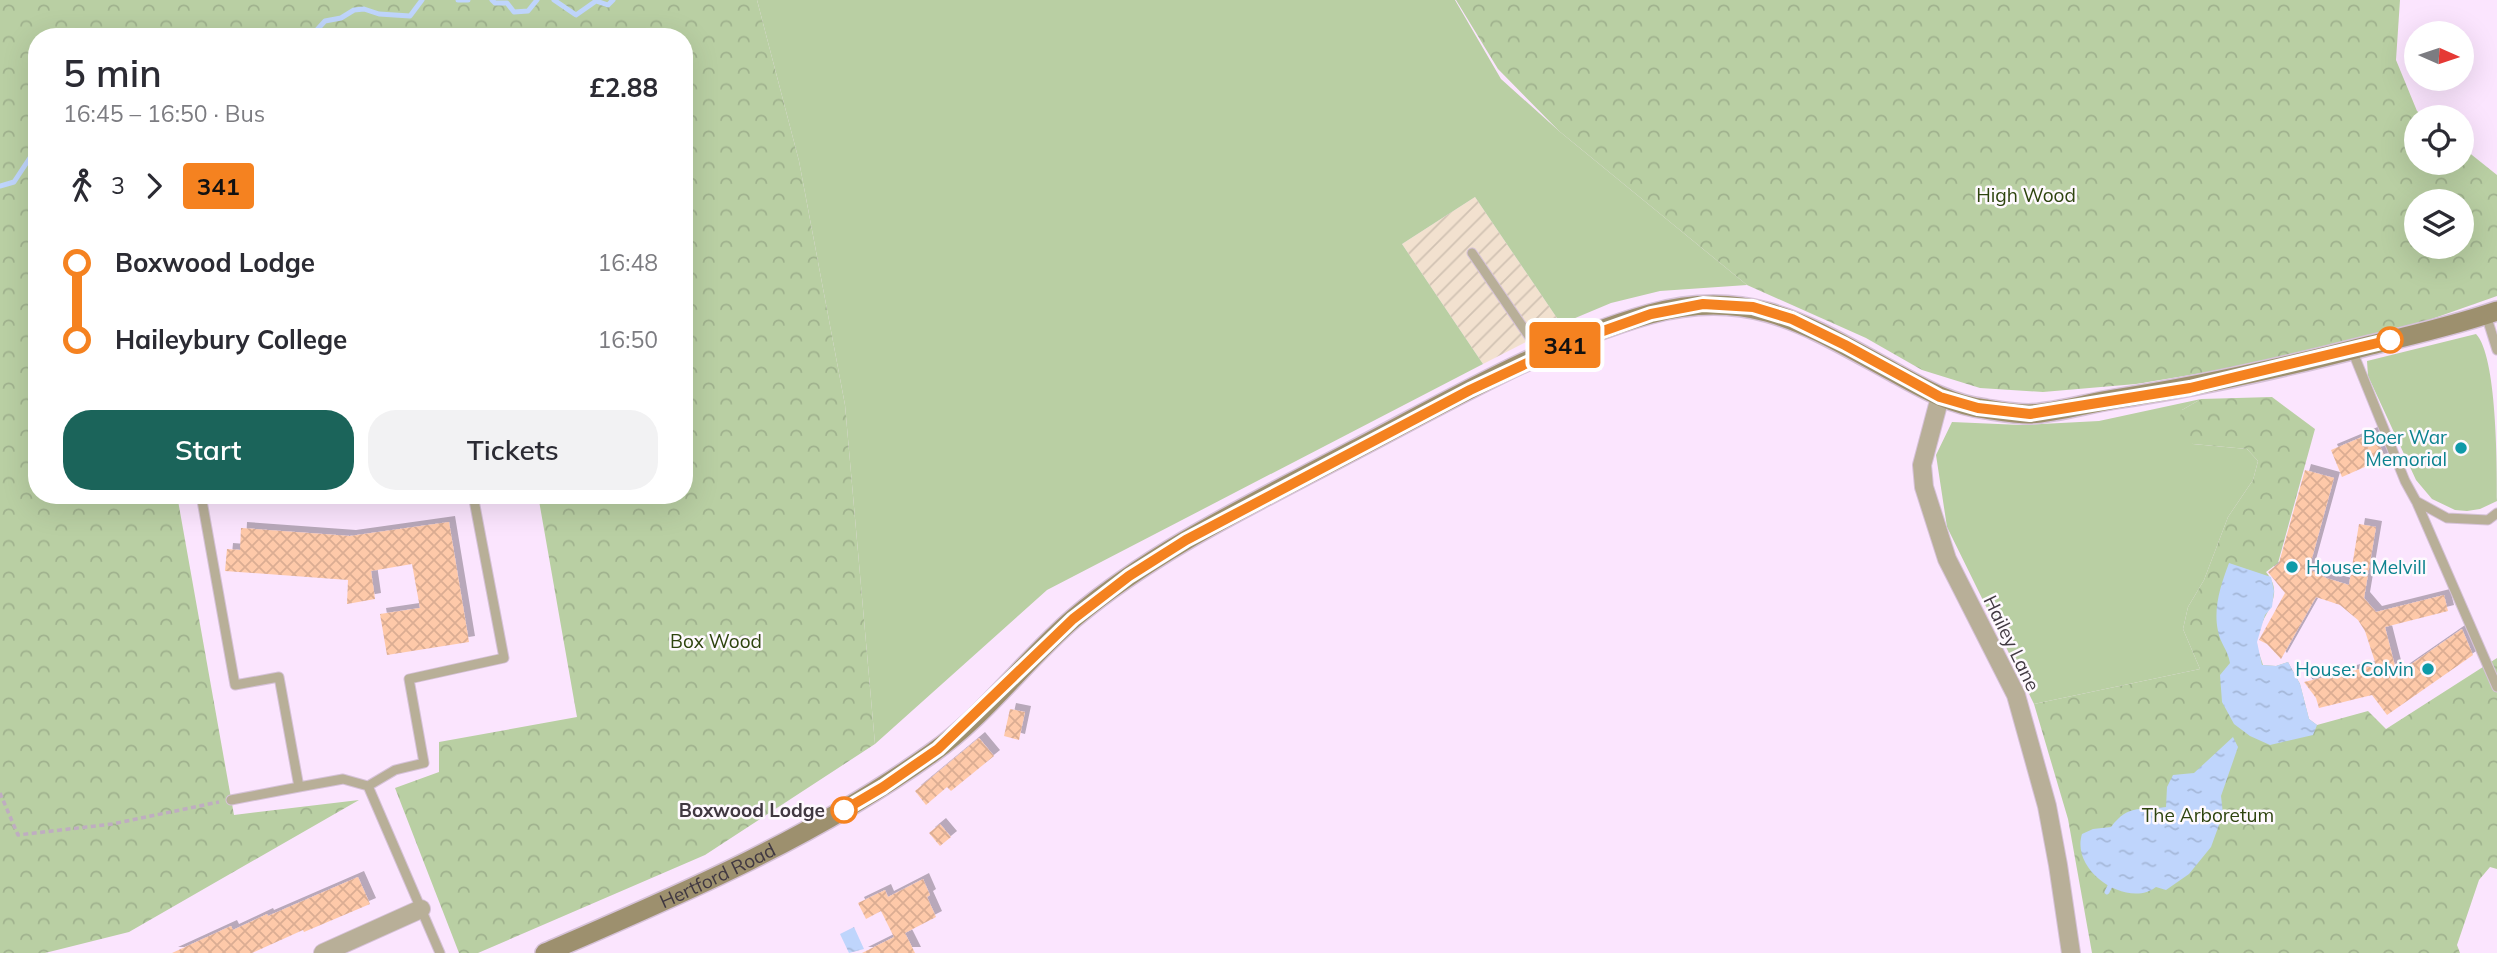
<!DOCTYPE html>
<html lang="en">
<head>
<meta charset="utf-8">
<style>
  body { margin:0; font-family:Mulish,sans-serif; background:#f2f2f3; color:#2b2b33; height:100vh; display:flex; flex-direction:column; font-size:26px; white-space:nowrap }
  * { box-sizing:border-box; margin:0 }
  p { font-size:23px; color:#7c7c81 }
  .icon { flex:none; width:38px; height:38px; fill:none; stroke:currentColor; stroke-width:2; stroke-linecap:round; stroke-linejoin:round }
  .map { position:relative; flex:1; overflow:hidden }
  .sheet { position:absolute; left:28px; top:28px; width:665px; height:476px; display:flex; flex-direction:column; background:#fff; border-radius:28px; box-shadow:0 7px 28px #0002 }
  .sheet>* { flex:none }
  .badge { padding:0 14px; border-radius:5px; font-size:24px; line-height:46px }
  .needle { width:46px; rotate:93deg }
  .tools { position:absolute; left:2404px; top:21px; display:grid; gap:14px }
  .tools a { display:grid; place-items:center; width:70px; height:70px; border-radius:50%; background:#fff; box-shadow:0 7px 28px #0002; font-size:35px }
  .map>.badge { position:absolute; translate:-50% -50%; box-shadow:0 0 0 4px #fff }
  .legs { display:flex; align-items:center; gap:10px; height:77px; padding:0 35px; font-size:23px }
  .legs p { margin-inline-start:auto }
  .overview { display:flex; align-items:center; justify-content:space-between; height:119px; padding:0 35px }
  h1 { font-size:38px; font-weight:600; line-height:52px }
  .cta { display:flex; gap:14px; margin-top:auto; padding:14px 35px }
  .cta a { flex:1; height:80px; border-radius:28px; background:#1b645a; color:#fff; font-size:28px; font-weight:600; line-height:80px; text-align:center }
  .cta a+a { background:#f2f2f3; color:#2b2b33 }
  ul { padding:0 35px; list-style:none }
  li { display:flex; align-items:center; gap:24px; height:77px; font-size:26px }
  li i { display:grid; place-items:center; width:10px; height:100%; margin:0 9px; background:currentColor }
  li i::after { content:''; width:18px; height:18px; margin:-9px; border:5px solid; border-radius:50%; background:#fff }
  li p { margin-inline-start:auto }
  li:first-child i { background:linear-gradient(#0000 50%,currentColor 0) }
  li:last-child i { background:linear-gradient(currentColor 50%,#0000 0) }
  .map>svg:first-child { display:block }
  .industrial { fill:url(#industrial-furrows) }
  .grass { fill:#b9cfa3 }
  .forest { fill:url(#forest-crowns); fill-rule:evenodd }
  .water { fill:url(#water-ripples) }
  .lines { fill:none; stroke-linecap:round; stroke-linejoin:round }
  .stream { stroke:#bfd5fc; stroke-width:5 }
  .building { fill:url(#building-cross-hatch); filter:url(#shadow) }
  .service-casing { stroke:#d6c2d8; stroke-width:11 }
  .minor-casing { stroke:#d6c2d8; stroke-width:20 }
  .secondary-casing { stroke:#d6c2d8; stroke-width:22 }
  .path { stroke:#bfadc1; stroke-width:3.5; stroke-dasharray:5 3.5; stroke-linecap:butt }
  .service { stroke:#b8af98; stroke-width:9 }
  .minor { stroke:#b8af98; stroke-width:18 }
  .secondary { stroke:#9d906e; stroke-width:19 }
  .line-1-casing { stroke:#fff; stroke-width:16 }
  .line-1 { stroke:#f58220; stroke-width:10 }
  .stop-1-dot { fill:#fff; stroke:#f58220; stroke-width:3.5 }
  .culture-dot { fill:#0f9aa8; stroke:#fef9fe; stroke-width:2.5 }
  .labels { text-anchor:middle; dominant-baseline:central; stroke-width:5; stroke-linejoin:round; paint-order:stroke }
  .park-label { font-size:19px; fill:#2e440e; stroke:#fef9fe }
  .culture-label { font-size:19px; fill:#0d838f; stroke:#fef9fe; text-anchor:end }
  .street-label { font-size:19px; fill:#403841; stroke:#fef9fe }
  .stop-label { font-size:19px; font-weight:bold; fill:#403841; stroke:#fef9fe; text-anchor:end }
</style>
</head>
<body>
<div class="map">
<svg width="2497" height="953" viewBox="0 0 2497 953">
  <defs>
    <pattern id="industrial-furrows" width="10" height="10" patternUnits="userSpaceOnUse" patternTransform="scale(1.75)"><rect width="10" height="10" fill="#f2e1cf"/><path d="M-1 1l2-2M0 10L10 0M9 11l2-2" fill="none" stroke="#d1c2b3"/></pattern>
    <pattern id="forest-crowns" width="20" height="18" patternUnits="userSpaceOnUse" patternTransform="scale(1.75)"><rect width="20" height="18" fill="#b9cfa3"/><path d="M2 6a3 3 0 1 1 6 0M12 15a3 3 0 1 1 6 0" fill="none" stroke="#a0b28e"/></pattern>
    <pattern id="water-ripples" width="26" height="14" patternUnits="userSpaceOnUse" patternTransform="scale(1.75)"><rect width="26" height="14" fill="#bfd5fc"/><path d="M2 4q2-2 4 0t4 0M15 11q2-2 4 0t4 0" fill="none" stroke="#a5b8d9"/></pattern>
    <pattern id="building-cross-hatch" width="8" height="8" patternUnits="userSpaceOnUse" patternTransform="scale(1.75)"><rect width="8" height="8" fill="#fec9a9"/><path d="M0 0l8 8M0 8l8-8" fill="none" stroke="#dbad93"/></pattern>
    <filter id="shadow"><feDropShadow dx="6" dy="-6" stdDeviation="0" flood-color="#0004"/></filter>
  </defs>
  <rect width="100%" height="100%" fill="#fbe5fe"/>
  <path class="industrial" d="M 1475,197 L 1561,324 L 1483,364 L 1402,244 Z"/>
  <path class="grass" d="M 757,0 L 1455,0 L 1501,79 L 1559,131 L 1747,285 L 1660,291 L 1611,303 L 1561,324 L 1475,197 L 1402,244 L 1483,364 L 1047,590 L 875,744 L 845,405 L 799,161 Z
    M 2476,334 C 2497,356 2497,464 2497,501 L 2480,509 L 2467,511 L 2455,510 L 2432,499 L 2416,480 L 2368,376 L 2367,361 Z
    M 2201,399 L 2182,410 L 2193,444 L 2247,449 L 2258,461 L 2253,480 L 2228,517 L 2204,580 L 2188,607 L 2183,629 L 2200,669 L 2034,704 L 1947,527 L 1936,455 L 1952,422 L 2021,425 L 2099,421 Z"/>
  <path class="forest" d="M 0,0 L 757,0 L 799,161 L 845,405 L 875,744 L 705,855 L 478,953 L 459,953 L 395,788 L 439,772 L 439,742 L 577,717 L 538,495 L 684,495 L 684,37 L 37,37 L 37,495 L 177,495 L 234,815 L 359,800 L 129,932 L 45,953 L 0,953 Z
    M 1456,0 L 2400,0 L 2396,60 L 2417,111 L 2425,117 L 2417,117 L 2417,163 L 2462,163 L 2462,147 L 2497,175 L 2497,296 L 2426,321 L 2256,364 L 2136,384 L 2043,392 L 1980,388 L 1922,370 L 1866,338 L 1747,285 L 1559,131 L 1498,69 ZM 2417,201 L 2462,201 L 2462,247 L 2417,247 Z
    M 2272,397 L 2315,429 L 2278,563 L 2266,572 C 2289,599 2256,617 2257,643 C 2257,650 2261,658 2263,665 L 2276,666 L 2288,662 L 2300,684 L 2309,719 L 2317,725 L 2368,711 L 2386,729 L 2497,658 L 2497,869 L 2490,867 L 2479,880 L 2457,945 L 2460,953 L 2092,953 L 2068,819 L 2034,704 L 2200,669 L 2183,629 L 2188,607 L 2204,580 L 2228,517 L 2253,480 L 2258,461 L 2247,449 L 2193,444 L 2176,430 L 2182,410 L 2201,399 Z"/>
  <path class="water" d="M 2229,563 L 2271,577 L 2274,591 L 2272,607 L 2265,615 L 2257,642 L 2262,665 L 2276,666 L 2288,662 L 2300,684 L 2309,719 L 2317,725 L 2313,735 L 2270,745 L 2250,736 L 2234,724 L 2222,702 L 2220,675 L 2230,663 C 2228,650 2220,643 2218,631 C 2213,608 2221,584 2229,563 Z
    M 2233,737 L 2238,747 L 2221,796 L 2223,814 L 2211,847 L 2189,874 L 2166,890 L 2156,887 C 2129,909 2070,872 2082,834 L 2093,829 L 2111,827 C 2129,803 2141,811 2166,807 L 2167,787 L 2173,775 L 2194,773 Z
    M 854,927 L 864,949 L 849,953 L 840,934 Z"/>
  <g class="lines">
    <path class="stream" d="M 458,0 L 468,0
      M 492,0 L 495,3 L 507,3 L 514,12 L 528,11 L 537,0
      M 554,0 L 576,15 L 596,1 L 608,5 L 613,0
      M 292,37 L 297,34 L 315,32 L 325,21 L 341,18 L 354,10 L 364,9 L 379,14 L 410,16 L 422,0
      M 0,186 L 14,182 L 37,147
      M 2107,892 L 2113,880"/>
  </g>
  <path class="building" d="M 2374,432 L 2385,458 L 2342,477 L 2331,450 Z
    M 2305,470 L 2334,478 L 2309,569 L 2326,578 L 2349,585 L 2359,524 L 2376,527 L 2364,598 L 2376,612 L 2444,595 L 2448,611 L 2385,627 L 2397,674 L 2462,629 L 2473,655 L 2387,715 L 2372,695 L 2319,708 L 2316,698 L 2304,682 L 2376,665 L 2365,631 L 2358,620 L 2340,605 L 2316,597 L 2281,659 L 2267,644 L 2259,640 L 2285,593 L 2268,572 L 2279,563 Z
    M 449,522 L 469,642 L 387,655 L 380,614 L 420,608 L 412,564 L 371,571 L 375,599 L 347,604 L 348,580 L 225,571 L 227,549 L 240,550 L 241,528 L 350,536 Z
    M 1010,709 L 1025,712 L 1019,740 L 1004,736 Z
    M 979,738 L 994,756 L 951,791 L 947,787 L 926,805 L 915,791 Z
    M 940,824 L 951,837 L 940,846 L 929,833 Z
    M 358,877 L 370,904 L 304,932 L 303,930 L 252,953 L 172,953 L 231,926 L 233,930 L 267,914 L 268,916 Z
    M 923,879 L 930,895 L 927,897 L 936,917 L 905,933 L 915,953 L 862,953 L 894,937 L 881,911 L 866,919 L 858,903 L 885,890 L 888,897 Z"/>
  <g class="lines">
    <g class="service-casing">
      <path id="service" d="M 1472,253 L 1542,355
        M 2486,315 L 2497,350
        M 2352,350 L 2405,481 L 2416,501 L 2447,518 L 2488,520 L 2497,513
        M 201,495 L 235,685 L 279,677 L 299,787 L 343,779 L 368,786 L 395,770 L 424,763 L 409,679 L 504,658 L 473,495
        M 2417,503 L 2497,687
        M 368,786 L 440,953
        M 231,800 L 299,787"/>
    </g>
    <g class="minor-casing">
      <path id="minor" d="M 1940,397 L 1922,465 L 1924,487 L 1947,559 L 2016,695 L 2047,806 L 2058,865 L 2071,953
        M 323,953 L 421,909"/>
    </g>
    <g class="secondary-casing">
      <g id="secondary">
        <path id="s1" d="M 545,953 C 679,895 813,838 932,753 C 984,717 1025,660 1074,618 C 1157,548 1258,501 1354,450 C 1448,401 1547,343 1650,314 C 1752,286 1810,327 1895,373 C 1924,389 1952,405 1986,409 C 1999,411 2015,414 2029,414 C 2054,413 2089,403 2115,399 C 2201,386 2286,367 2371,345 C 2413,335 2456,325 2497,311"/>
      </g>
    </g>
    <path class="path" d="M 0,793 L 18,835 L 112,824 L 219,802"/>
    <use href="#service" class="service"/>
    <use href="#minor" class="minor"/>
    <use href="#secondary" class="secondary"/>
  </g>
  <g class="lines">
    <g class="line-1-casing">
      <path id="line-1" d="M 844,810 L 883,787 L 938,749 L 1073,619 L 1129,576 L 1186,540 L 1470,390 L 1572,342 L 1651,314 L 1703,304 L 1753,307 L 1792,319 L 1845,345 L 1940,397 L 1978,408 L 2030,414 L 2190,388 L 2390,340"/>
    </g>
    <use href="#line-1" class="line-1"/>
  </g>
  <g class="stop-1-dot">
    <circle cx="2390" cy="340" r="12"/>
    <circle cx="844" cy="810" r="12"/>
  </g>
  <g class="culture-dot">
    <circle cx="2461" cy="448" r="7"/>
    <circle cx="2292" cy="567" r="7"/>
    <circle cx="2428" cy="669" r="7"/>
  </g>
  <g class="labels">
    <g class="park-label">
      <text x="2026" y="195">High Wood</text>
      <text x="716" y="641">Box Wood</text>
      <text x="2208" y="815">The Arboretum</text>
    </g>
    <g class="culture-label">
      <text x="2447" y="437">Boer War<tspan x="2447" dy="22">Memorial</tspan></text>
      <text x="2306" y="567" text-anchor="start">House: Melvill</text>
      <text x="2414" y="669">House: Colvin</text>
    </g>
    <g class="street-label">
      <text transform="translate(2012 643) rotate(64)">Hailey Lane</text>
      <text stroke="none"><textPath href="#s1" startOffset="189">Hertford Road</textPath></text>
    </g>
    <g class="stop-label">
      <text x="825" y="810">Boxwood Lodge</text>
    </g>
  </g>
</svg>
<div class="tools">
<a><svg class="needle" viewBox="-14 -14 28 28"><path d="M0-13l5 13h-10z" fill="#e53935"/><path d="M0 13l5-13h-10z" fill="#7c7c81"/></svg></a>
<a><svg class="icon" aria-label="locate" viewBox="0 0 24 24"><circle cx="12" cy="12" r="6"/><path d="M12 2v4M12 18v4M2 12h4M18 12h4"/></svg></a>
<a><svg class="icon" aria-label="layers" viewBox="0 0 24 24"><path d="M12 4l9 5-9 5-9-5zM3 14l9 5 9-5"/></svg></a>
</div>
<b class="badge" style="left:1565px;top:345px;background:#f58220;color:#111">341</b>
<section class="sheet">
<div class="overview"><div><h1>5 min</h1><p>16:45 – 16:50 · Bus</p></div><b>£2.88</b></div>
<div class="legs"><svg class="icon" aria-label="walk" viewBox="0 0 24 24"><circle cx="13" cy="4" r="2"/><path d="M13 8l-2 6 4 7M11 14l-3 7M7 12l3-4h3l4 4"/></svg>3<svg class="icon" aria-label="forward" viewBox="0 0 24 24"><path d="M9 5l7 7-7 7"/></svg><b class="badge" style="background:#f58220;color:#111">341</b></div>
<ul>
<li><i style="color:#f58220"></i><b>Boxwood Lodge</b><p>16:48</p></li>
<li><i style="color:#f58220"></i><b>Haileybury College</b><p>16:50</p></li>
</ul>
<div class="cta"><a>Start</a><a>Tickets</a></div>
</section>
</div>
</body>
</html>
